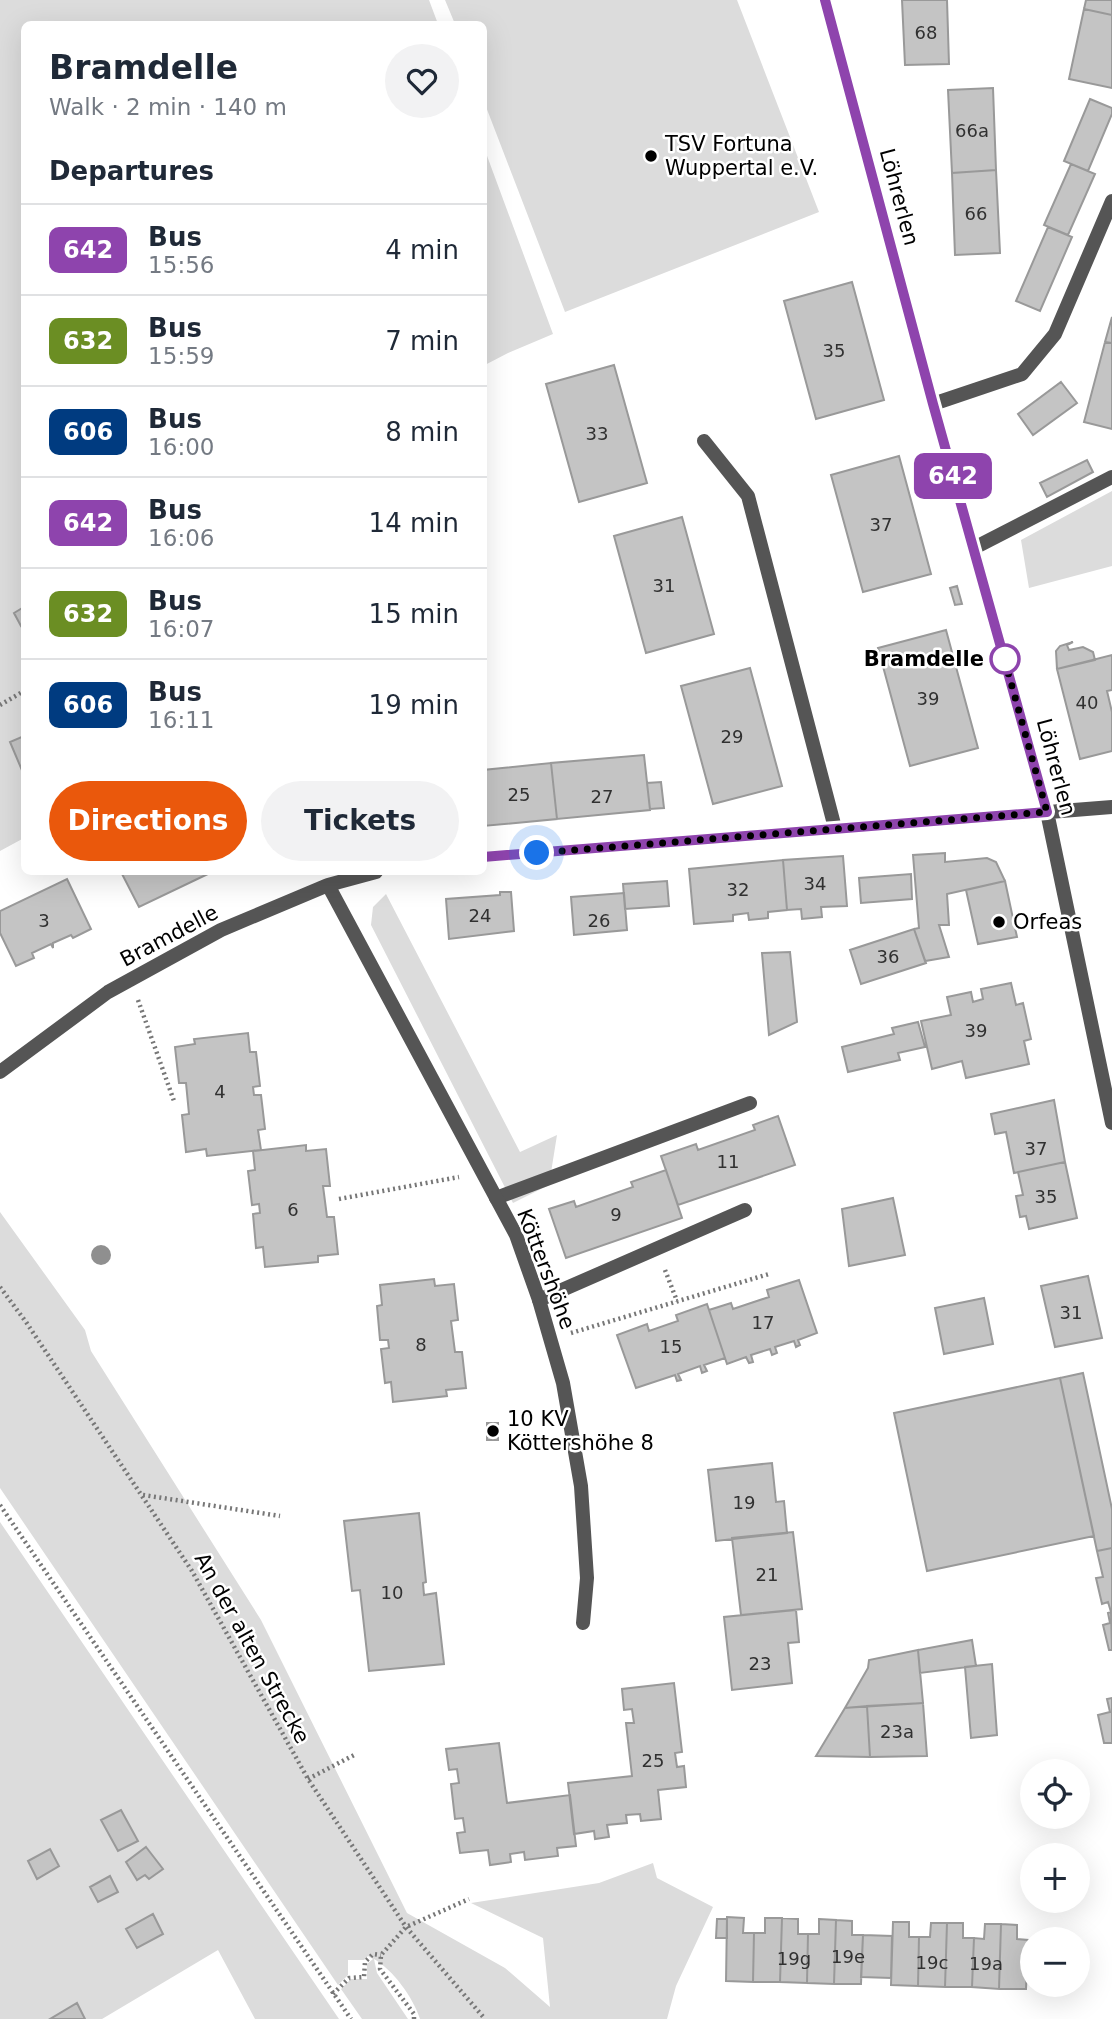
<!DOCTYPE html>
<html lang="en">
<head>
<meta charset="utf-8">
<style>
  body { margin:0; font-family:"DejaVu Sans",sans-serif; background:#f2f2f3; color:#1f2937; height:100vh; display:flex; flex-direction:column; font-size:26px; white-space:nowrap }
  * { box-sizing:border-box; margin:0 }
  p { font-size:23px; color:#747a83 }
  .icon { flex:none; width:38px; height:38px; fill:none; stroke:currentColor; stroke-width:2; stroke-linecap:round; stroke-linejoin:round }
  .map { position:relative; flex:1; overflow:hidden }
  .panel { position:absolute; left:21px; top:21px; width:466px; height:854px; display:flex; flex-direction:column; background:#fff; border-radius:10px; box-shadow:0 7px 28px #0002 }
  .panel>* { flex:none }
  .badge { padding:0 14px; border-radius:10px; font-size:24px; line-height:46px }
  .controls { position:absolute; left:1020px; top:1759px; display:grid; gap:14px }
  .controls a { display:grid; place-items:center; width:70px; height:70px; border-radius:50%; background:#fff; box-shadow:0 7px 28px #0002; font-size:35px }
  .you { position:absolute; width:35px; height:35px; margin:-18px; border:5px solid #fff; border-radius:50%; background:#1a73e8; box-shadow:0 0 0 10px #1a73e833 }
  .map>.badge { position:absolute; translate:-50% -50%; box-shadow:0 0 0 4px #fff }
  h2 { padding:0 28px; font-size:26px; line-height:63px }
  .round { display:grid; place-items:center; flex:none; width:74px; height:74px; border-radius:37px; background:#f2f2f3 }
  .overview { display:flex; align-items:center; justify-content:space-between; height:119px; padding:0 28px }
  h1 { font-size:33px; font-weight:600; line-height:52px }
  .action { display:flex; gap:14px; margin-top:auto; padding:14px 28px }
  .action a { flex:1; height:80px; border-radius:42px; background:#ea580c; color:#fff; font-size:28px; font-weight:600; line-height:80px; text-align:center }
  .action a+a { background:#f2f2f3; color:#1f2937 }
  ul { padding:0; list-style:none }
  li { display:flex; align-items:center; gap:21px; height:91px; padding:0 28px; border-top:2px solid #e0e1e3 }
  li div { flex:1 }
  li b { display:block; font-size:26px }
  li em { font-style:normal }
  li .badge { min-width:77px; font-weight:700; text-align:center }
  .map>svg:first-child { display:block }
  .green { fill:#dcdcdc }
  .building { fill:#c4c4c4; stroke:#999; stroke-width:2 }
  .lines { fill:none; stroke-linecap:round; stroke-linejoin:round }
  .path { stroke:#777; stroke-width:4.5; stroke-dasharray:2 3.5; stroke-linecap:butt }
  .service { stroke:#555; stroke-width:14 }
  .minor { stroke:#555; stroke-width:14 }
  .tree { fill:#8f8f8f }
  .line-casing { stroke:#fff; stroke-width:16 }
  .line { stroke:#8e44ad; stroke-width:10 }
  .walk { stroke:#000; stroke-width:7; stroke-dasharray:0 12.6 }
  .poi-dot { fill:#000; stroke:#fff; stroke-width:2.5 }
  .stop-dot { fill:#fff; stroke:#8e44ad; stroke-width:3.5 }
  .labels { text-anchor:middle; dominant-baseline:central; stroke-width:5; stroke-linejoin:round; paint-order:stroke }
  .number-label { font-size:18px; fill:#313131 }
  .poi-label { font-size:21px; fill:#000; stroke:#fff; text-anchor:start }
  .street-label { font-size:21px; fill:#000; stroke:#fff }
  .stop-label { font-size:21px; font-weight:bold; fill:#000; stroke:#fff; text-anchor:end }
</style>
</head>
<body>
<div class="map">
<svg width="1112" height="2019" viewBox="0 0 1112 2019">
  <rect width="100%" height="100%" fill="#fff"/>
  <path class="green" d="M 0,0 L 429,0 L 438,24 L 24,24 L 24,838 L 0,851 Z
    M 445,0 L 737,0 L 819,212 L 565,312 L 483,99 L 483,24 L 455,24 Z
    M 483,145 L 553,334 L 508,353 L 483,366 Z
    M 1112,491 L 1112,566 L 1029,588 L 1021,540 Z
    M 386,894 L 520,1152 L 557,1135 L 549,1185 L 513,1203 L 371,925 L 373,907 Z
    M 0,1212 L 85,1330 L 91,1351 L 261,1620 L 407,1913 L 505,1968 L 550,2007 L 543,1938 L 471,1903 L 599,1883 L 653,1863 L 657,1878 L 713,1907 L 676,1986 L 667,2019 L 1031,2019 L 420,2019 C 413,1997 393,1970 374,1959 L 377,1973 L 408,2019 L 362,2019 L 341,1989 L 351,1979 L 367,1979 L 367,1964 L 373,1959 L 368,1956 L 364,1960 L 348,1960 L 348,1975 L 338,1985 L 0,1488 Z
    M 0,1522 L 339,2019 L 255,2019 L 218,1950 L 102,2019 L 0,2019 Z"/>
  <path class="building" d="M 902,0 L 947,0 L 949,64 L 905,65 Z
    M 1086,0 L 1112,0 L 1112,15 L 1084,9 Z
    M 1084,9 L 1112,15 L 1112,88 L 1069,79 Z
    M 993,88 L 996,170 L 952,173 L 948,90 Z
    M 1090,99 L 1112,108 L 1112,114 L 1088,171 L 1064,161 Z
    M 1071,164 L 1095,174 L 1068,235 L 1044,225 Z
    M 996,170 L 1000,253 L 955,255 L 952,173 Z
    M 1048,227 L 1072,237 L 1040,311 L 1016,301 Z
    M 852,282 L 884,400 L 816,419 L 784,301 Z
    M 1112,317 L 1112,343 L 1105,342 Z
    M 1105,342 L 1112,343 L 1112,429 L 1084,422 Z
    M 614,365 L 647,483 L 579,502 L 546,384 Z
    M 1061,382 L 1077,403 L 1033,435 L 1018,414 Z
    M 899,456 L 931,574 L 863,592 L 831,475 Z
    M 1087,460 L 1093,472 L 1047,497 L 1040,483 Z
    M 682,517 L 714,634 L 646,653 L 614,536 Z
    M 957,586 L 962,604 L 955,605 L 950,588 Z
    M 24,607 L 24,624 L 21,626 L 14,613 Z
    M 946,630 L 978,748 L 910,766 L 878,648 Z
    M 1073,642 L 1067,645 L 1069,650 L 1083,647 L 1093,652 L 1095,660 L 1057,669 L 1056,651 L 1060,646 Z
    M 1112,655 L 1112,690 L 1107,691 L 1112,712 L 1112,751 L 1080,759 L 1057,669 Z
    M 750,668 L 782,786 L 713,804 L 681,686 Z
    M 24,736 L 24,775 L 10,742 Z
    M 644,755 L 650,810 L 557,819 L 551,763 Z
    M 551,763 L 557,819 L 483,826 L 483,770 Z
    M 661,782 L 664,808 L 650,809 L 647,783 Z
    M 945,853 L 945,862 L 987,858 L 996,862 L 1005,881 L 947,894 L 949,925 L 939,925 L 949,957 L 925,961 L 914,929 L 919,928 L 913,855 Z
    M 843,856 L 847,906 L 821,907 L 822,917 L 802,919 L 801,909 L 787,910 L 783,860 Z
    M 783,860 L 787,910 L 768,912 L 768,918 L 749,920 L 748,913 L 733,915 L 733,921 L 694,924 L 689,869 Z
    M 121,872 L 212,872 L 139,907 Z
    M 911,874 L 912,899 L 861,903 L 859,878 Z
    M 67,879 L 91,929 L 73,938 L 71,935 L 53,943 L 53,948 L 51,944 L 32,953 L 34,958 L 16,966 L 0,933 L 0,911 Z
    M 667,881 L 669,906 L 625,909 L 623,884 Z
    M 1005,881 L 1017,937 L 978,944 L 966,890 Z
    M 500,892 L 511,892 L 514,931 L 449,939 L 446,899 L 500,895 Z
    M 624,893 L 627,930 L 574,935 L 571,897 Z
    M 914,929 L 926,963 L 861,984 L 850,950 Z
    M 790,952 L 797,1022 L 769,1035 L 762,953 Z
    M 1011,983 L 1016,1005 L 1023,1003 L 1031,1039 L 1024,1041 L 1029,1064 L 966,1078 L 962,1061 L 932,1069 L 921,1021 L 951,1015 L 947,997 L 971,992 L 973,1002 L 983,999 L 981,989 Z
    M 918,1022 L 925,1047 L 898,1053 L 900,1060 L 848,1072 L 842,1047 L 894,1034 L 892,1028 Z
    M 248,1033 L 250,1052 L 256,1052 L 260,1086 L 253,1087 L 254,1095 L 261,1095 L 265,1129 L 258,1130 L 261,1150 L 207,1156 L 206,1149 L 186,1152 L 182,1115 L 189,1114 L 186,1083 L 179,1083 L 175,1047 L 195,1044 L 194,1039 Z
    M 1054,1100 L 1065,1162 L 1014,1173 L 1006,1132 L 995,1134 L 991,1114 Z
    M 778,1116 L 795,1165 L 678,1205 L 661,1156 L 696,1144 L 698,1150 L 755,1130 L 753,1125 Z
    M 306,1145 L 306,1151 L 326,1149 L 330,1186 L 323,1186 L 327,1217 L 334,1217 L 338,1254 L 318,1256 L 318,1262 L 265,1267 L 263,1247 L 256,1248 L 253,1214 L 260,1213 L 259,1204 L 252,1205 L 248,1171 L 255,1170 L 253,1151 Z
    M 1065,1162 L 1077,1218 L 1029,1229 L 1026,1216 L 1020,1217 L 1016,1196 L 1023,1195 L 1018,1172 Z
    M 666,1170 L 682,1218 L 566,1258 L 549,1209 L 574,1201 L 576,1207 L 633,1187 L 631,1182 Z
    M 893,1198 L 905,1255 L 849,1266 L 842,1209 Z
    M 1088,1276 L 1102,1338 L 1055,1347 L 1041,1286 Z
    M 434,1279 L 435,1286 L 454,1284 L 458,1320 L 451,1321 L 455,1352 L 462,1352 L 466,1388 L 446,1390 L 447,1396 L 393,1402 L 391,1382 L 385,1383 L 381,1349 L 389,1348 L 388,1340 L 380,1340 L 377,1306 L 382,1305 L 380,1285 Z
    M 799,1280 L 817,1333 L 798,1340 L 800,1345 L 796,1347 L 794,1341 L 775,1347 L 777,1353 L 772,1355 L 770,1349 L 751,1355 L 753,1362 L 749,1363 L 746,1357 L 727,1364 L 709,1310 L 731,1303 L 733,1309 L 769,1297 L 767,1290 Z
    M 984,1298 L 993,1344 L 944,1354 L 935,1308 Z
    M 707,1304 L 725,1358 L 704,1365 L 707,1371 L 702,1373 L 700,1366 L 678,1374 L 681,1380 L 677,1381 L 675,1375 L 636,1388 L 617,1335 L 647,1324 L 649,1331 L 678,1321 L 676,1315 Z
    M 1083,1373 L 1112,1509 L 1112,1548 L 1097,1551 L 1060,1378 Z
    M 1060,1378 L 1094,1536 L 927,1571 L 894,1413 Z
    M 487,1423 L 498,1423 L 498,1440 L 487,1440 Z
    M 772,1463 L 776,1502 L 784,1501 L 787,1533 L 716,1541 L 708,1470 Z
    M 419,1513 L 426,1582 L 423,1583 L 424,1595 L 436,1593 L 444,1664 L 369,1671 L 360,1590 L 352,1591 L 344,1521 Z
    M 793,1532 L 802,1609 L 741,1615 L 732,1538 Z
    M 1112,1548 L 1112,1612 L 1111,1612 L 1108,1602 L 1102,1604 L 1096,1578 L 1103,1577 L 1097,1551 Z
    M 796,1610 L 799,1642 L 788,1643 L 792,1683 L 732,1690 L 724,1617 Z
    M 1111,1612 L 1112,1650 L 1109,1650 L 1103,1625 L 1110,1623 L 1108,1613 Z
    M 972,1640 L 976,1666 L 920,1673 L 918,1650 Z
    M 918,1650 L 923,1703 L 845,1708 L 868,1668 L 869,1660 Z
    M 992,1664 L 997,1735 L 971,1738 L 965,1667 Z
    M 674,1683 L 682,1752 L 675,1753 L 677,1767 L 684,1766 L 686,1787 L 658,1790 L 661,1819 L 641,1821 L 640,1814 L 626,1815 L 627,1823 L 607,1825 L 609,1837 L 595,1839 L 594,1831 L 574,1834 L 568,1783 L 632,1776 L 626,1723 L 634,1723 L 632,1709 L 624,1710 L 622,1689 Z
    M 1112,1698 L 1112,1743 L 1104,1743 L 1098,1715 L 1110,1712 L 1107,1699 Z
    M 923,1703 L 927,1756 L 870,1757 L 867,1706 Z
    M 867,1706 L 870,1757 L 816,1756 L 845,1708 Z
    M 499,1743 L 507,1803 L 570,1795 L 576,1846 L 557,1848 L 558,1856 L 525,1860 L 524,1852 L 510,1854 L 511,1862 L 490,1865 L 488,1850 L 460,1853 L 457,1833 L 465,1832 L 463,1818 L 455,1819 L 451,1784 L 459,1783 L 457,1769 L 449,1770 L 446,1749 Z
    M 121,1810 L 138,1841 L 118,1851 L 101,1820 Z
    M 146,1847 L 163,1869 L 149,1879 L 145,1875 L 137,1880 L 126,1862 Z
    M 50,1849 L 59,1866 L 37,1879 L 28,1861 Z
    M 110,1876 L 118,1892 L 98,1902 L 90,1887 Z
    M 153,1914 L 163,1934 L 137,1948 L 126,1929 Z
    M 727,1917 L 744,1918 L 743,1933 L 754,1933 L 753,1982 L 726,1981 Z
    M 765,1918 L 782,1918 L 780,1982 L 753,1982 L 754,1933 L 765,1933 Z
    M 782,1918 L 798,1919 L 798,1934 L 808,1934 L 807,1983 L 780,1982 Z
    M 717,1919 L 727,1919 L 727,1938 L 716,1938 Z
    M 819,1919 L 836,1920 L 834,1984 L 807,1983 L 808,1934 L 819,1934 Z
    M 836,1920 L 852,1921 L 852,1935 L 863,1935 L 861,1984 L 834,1984 Z
    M 893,1922 L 909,1922 L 909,1937 L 919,1937 L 918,1986 L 891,1985 Z
    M 931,1923 L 947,1923 L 945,1987 L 918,1986 L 919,1937 L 930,1937 Z
    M 947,1923 L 963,1923 L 963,1938 L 974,1938 L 972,1987 L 945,1987 Z
    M 985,1924 L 1001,1924 L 999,1989 L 972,1987 L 974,1938 L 984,1939 Z
    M 1001,1924 L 1017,1925 L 1017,1939 L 1028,1940 L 1026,1989 L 999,1989 Z
    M 863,1935 L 892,1936 L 891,1978 L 861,1977 Z
    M 1028,1940 L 1032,1940 L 1032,1982 L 1027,1982 Z
    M 77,2003 L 85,2019 L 50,2019 Z"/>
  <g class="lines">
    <path class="path" d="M 0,705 L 24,691
      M 138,1000 L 174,1101
      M 339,1199 L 459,1177
      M 665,1270 L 677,1301
      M 0,1287 L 26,1322 L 192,1571 L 308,1779 L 406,1927 L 485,2019
      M 571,1333 L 769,1274
      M 143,1495 L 280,1516
      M 0,1505 L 351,2019
      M 308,1779 L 356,1754
      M 333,1994 L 349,1978 L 364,1977 L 365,1962 L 373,1954 L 381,1955
      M 414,2019 L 414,2014 L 380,1969 L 381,1955 L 406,1927 L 469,1899"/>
    <path class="service" d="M 974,548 L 1112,477
      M 496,1198 L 750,1103
      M 539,1300 L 745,1210"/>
    <path class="minor" d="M 825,0 L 933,404 L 1047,812 L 1112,1123
      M 933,404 L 1022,374 L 1055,334 L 1112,201
      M 704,441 L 748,496 L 835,828
      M 483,857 L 1112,807
      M 328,885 L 516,1235 L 539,1300 L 563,1383 L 581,1486 L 587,1578 L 583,1623
      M 0,1072 L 108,992 L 221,930 L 328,885 L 376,872"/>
  </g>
  <circle class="tree" cx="101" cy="1255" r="10"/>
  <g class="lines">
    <g class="line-casing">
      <path id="line" d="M 483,857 L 1047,812 L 933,404 L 825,0"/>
    </g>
    <use href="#line" class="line"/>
    <path class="walk" d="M 537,853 L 1047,812 L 1003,654 L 1005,659"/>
  </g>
  <g class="poi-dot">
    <circle cx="651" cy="156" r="7"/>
    <circle cx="999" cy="922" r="7"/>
    <circle cx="493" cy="1431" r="7"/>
  </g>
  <circle class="stop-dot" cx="1005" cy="659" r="14"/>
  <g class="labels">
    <g class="number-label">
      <text x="926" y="32">68</text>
      <text x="972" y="130">66a</text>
      <text x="976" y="213">66</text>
      <text x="834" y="350">35</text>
      <text x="597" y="433">33</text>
      <text x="881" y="524">37</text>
      <text x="664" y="585">31</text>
      <text x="928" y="698">39</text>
      <text x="1087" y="702">40</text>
      <text x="732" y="736">29</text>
      <text x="519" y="794">25</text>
      <text x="602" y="796">27</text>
      <text x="815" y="883">34</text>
      <text x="738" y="889">32</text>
      <text x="480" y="915">24</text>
      <text x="44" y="920">3</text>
      <text x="599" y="920">26</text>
      <text x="888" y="956">36</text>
      <text x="976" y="1030">39</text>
      <text x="220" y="1091">4</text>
      <text x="1036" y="1148">37</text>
      <text x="728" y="1161">11</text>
      <text x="1046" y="1196">35</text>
      <text x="293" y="1209">6</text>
      <text x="616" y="1214">9</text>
      <text x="1071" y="1312">31</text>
      <text x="763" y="1322">17</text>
      <text x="421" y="1344">8</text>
      <text x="671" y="1346">15</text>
      <text x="744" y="1502">19</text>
      <text x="767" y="1574">21</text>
      <text x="392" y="1592">10</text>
      <text x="760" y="1663">23</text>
      <text x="897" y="1731">23a</text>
      <text x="653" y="1760">25</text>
      <text x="848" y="1956">19e</text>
      <text x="794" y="1958">19g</text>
      <text x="932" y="1962">19c</text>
      <text x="986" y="1963">19a</text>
    </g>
    <g class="poi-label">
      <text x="665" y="144">TSV Fortuna<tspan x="665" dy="24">Wuppertal e.V.</tspan></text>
      <text x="1013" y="922">Orfeas</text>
      <text x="507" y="1419">10 KV<tspan x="507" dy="24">Köttershöhe 8</tspan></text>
    </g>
    <g class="street-label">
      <text transform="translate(899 197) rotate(75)">Löhrerlen</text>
      <text transform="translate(1056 767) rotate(75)">Löhrerlen</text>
      <text transform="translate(169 936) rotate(-28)">Bramdelle</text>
      <text transform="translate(546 1269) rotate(69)">Köttershöhe</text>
      <text transform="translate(252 1648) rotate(61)">An der alten Strecke</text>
    </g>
    <g class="stop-label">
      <text x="984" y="659">Bramdelle</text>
    </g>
  </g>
</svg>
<div class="controls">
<a><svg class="icon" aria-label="locate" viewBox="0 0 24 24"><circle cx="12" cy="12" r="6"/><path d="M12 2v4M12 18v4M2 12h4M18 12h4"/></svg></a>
<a>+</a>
<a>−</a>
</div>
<div class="you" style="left:537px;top:853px"></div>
<b class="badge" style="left:953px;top:476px;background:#8e44ad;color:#fff">642</b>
<section class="panel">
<div class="overview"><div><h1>Bramdelle</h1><p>Walk · 2 min · 140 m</p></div><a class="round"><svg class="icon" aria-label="heart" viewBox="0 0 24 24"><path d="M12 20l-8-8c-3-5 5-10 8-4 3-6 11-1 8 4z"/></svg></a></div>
<h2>Departures</h2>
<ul>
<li><span class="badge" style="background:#8e44ad;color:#fff">642</span><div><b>Bus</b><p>15:56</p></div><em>4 min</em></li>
<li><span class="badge" style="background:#6b8e23;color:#fff">632</span><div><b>Bus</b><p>15:59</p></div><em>7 min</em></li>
<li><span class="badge" style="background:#003b80;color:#fff">606</span><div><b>Bus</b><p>16:00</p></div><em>8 min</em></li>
<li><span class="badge" style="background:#8e44ad;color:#fff">642</span><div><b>Bus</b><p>16:06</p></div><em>14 min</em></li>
<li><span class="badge" style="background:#6b8e23;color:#fff">632</span><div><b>Bus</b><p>16:07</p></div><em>15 min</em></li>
<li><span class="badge" style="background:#003b80;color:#fff">606</span><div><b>Bus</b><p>16:11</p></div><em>19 min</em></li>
</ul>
<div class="action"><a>Directions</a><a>Tickets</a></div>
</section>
</div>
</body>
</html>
